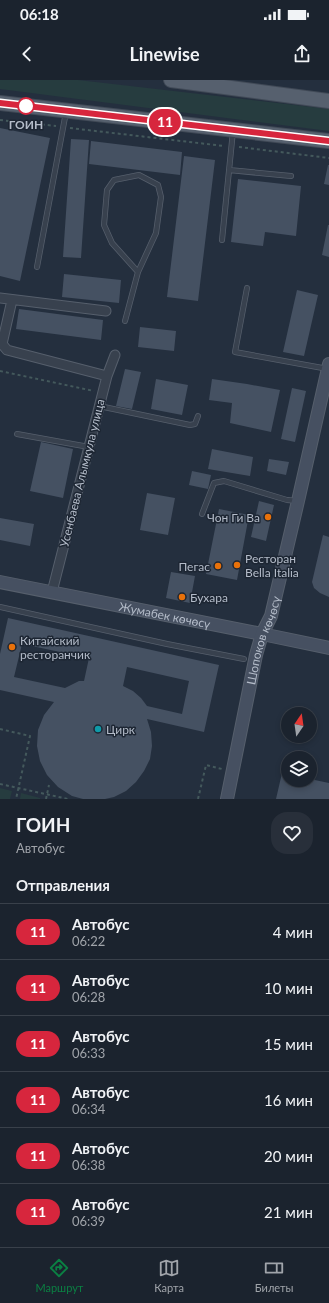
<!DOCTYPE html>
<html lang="ru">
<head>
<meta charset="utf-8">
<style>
  body { margin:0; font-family:Lato,sans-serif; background:#282f3a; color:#f1f3f6; height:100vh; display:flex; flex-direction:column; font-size:15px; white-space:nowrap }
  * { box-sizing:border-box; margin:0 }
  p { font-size:13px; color:#a0a4aa }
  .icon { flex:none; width:22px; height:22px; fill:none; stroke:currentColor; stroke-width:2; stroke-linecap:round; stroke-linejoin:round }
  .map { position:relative; height:719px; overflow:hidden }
  .sheet { display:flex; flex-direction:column; background:#1b232e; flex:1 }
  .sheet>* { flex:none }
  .badge { padding:0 8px; border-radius:13px; font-size:14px; line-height:26px }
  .needle { width:26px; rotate:13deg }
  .buttons { position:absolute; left:281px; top:627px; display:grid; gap:8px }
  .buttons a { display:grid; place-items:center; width:36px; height:36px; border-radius:50%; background:#1b232e; box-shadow:0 2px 6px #0003,0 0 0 1px #39404a; font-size:20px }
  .map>.badge { position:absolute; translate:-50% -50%; box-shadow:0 0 0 2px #fff }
  h2 { padding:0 16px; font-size:15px; line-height:36px }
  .round { display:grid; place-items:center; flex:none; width:42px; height:42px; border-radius:16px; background:#282f3a }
  .head { display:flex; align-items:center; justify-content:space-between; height:68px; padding:0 16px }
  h1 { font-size:19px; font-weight:700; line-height:30px }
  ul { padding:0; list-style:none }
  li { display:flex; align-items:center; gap:12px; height:56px; padding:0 16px; border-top:1px solid #39404a }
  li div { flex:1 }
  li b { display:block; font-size:15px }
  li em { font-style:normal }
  li .badge { min-width:44px; font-weight:700; text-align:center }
  .status { display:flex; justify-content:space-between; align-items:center; height:28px; padding:0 20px; background:#1b232e; direction:ltr }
  .status svg { height:11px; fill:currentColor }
  header { display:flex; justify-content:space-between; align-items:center; height:52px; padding:0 16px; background:#1b232e; font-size:18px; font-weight:700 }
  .menu { display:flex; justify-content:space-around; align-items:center; height:56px; border-top:1px solid #39404a; background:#1b232e; font-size:11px; color:#a0a4aa }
  .menu a { display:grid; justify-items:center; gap:2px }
  .menu .on { color:#0b8043 }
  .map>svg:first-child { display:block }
  .green { fill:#263c3f }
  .building { fill:#455162; fill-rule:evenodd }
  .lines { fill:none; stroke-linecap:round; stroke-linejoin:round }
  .lane-casing { stroke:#565f6c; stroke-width:6 }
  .street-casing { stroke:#565f6c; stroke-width:11 }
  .secondary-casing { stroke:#565f6c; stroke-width:14 }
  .primary-casing { stroke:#414a57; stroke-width:16 }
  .path { stroke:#44595c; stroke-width:2; stroke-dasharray:3 3; stroke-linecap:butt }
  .lane { stroke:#38414e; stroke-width:4.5 }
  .street { stroke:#38414e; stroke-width:9 }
  .secondary { stroke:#465061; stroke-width:12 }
  .primary { stroke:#56606e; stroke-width:14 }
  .line-casing { stroke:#fff; stroke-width:9 }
  .line { stroke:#d7263d; stroke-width:6 }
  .stop-dot { fill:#fff; stroke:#d7263d; stroke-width:2 }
  .food-dot { fill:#e8710a; stroke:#1d2633; stroke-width:1.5 }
  .culture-dot { fill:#0f9aa8; stroke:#1d2633; stroke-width:1.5 }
  .labels { text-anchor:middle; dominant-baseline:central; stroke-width:3; stroke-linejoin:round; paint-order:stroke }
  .stop-label { font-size:12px; font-weight:bold; fill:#b4bcc9; stroke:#1d2633 }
  .street-label { font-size:12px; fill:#b4bcc9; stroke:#1d2633 }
  .poi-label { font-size:12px; fill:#b4bcc9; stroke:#1d2633; text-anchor:start }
</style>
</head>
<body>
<div class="status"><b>06:18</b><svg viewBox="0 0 49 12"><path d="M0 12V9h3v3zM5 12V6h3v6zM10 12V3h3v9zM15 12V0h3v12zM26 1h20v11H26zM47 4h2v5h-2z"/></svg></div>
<header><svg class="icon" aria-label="back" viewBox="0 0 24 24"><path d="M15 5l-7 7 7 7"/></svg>Linewise<svg class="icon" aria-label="share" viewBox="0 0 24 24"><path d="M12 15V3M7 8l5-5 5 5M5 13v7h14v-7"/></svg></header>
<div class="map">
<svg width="329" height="719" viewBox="0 0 329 719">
  <rect width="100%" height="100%" fill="#242f3e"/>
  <path class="green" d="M 0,0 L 78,0 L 329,29 L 329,51 L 0,9 Z
    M 0,708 L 12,711 L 10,719 L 0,719 Z
    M 21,713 L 40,718 L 40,719 L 20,719 Z"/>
  <path class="building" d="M 0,48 L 50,58 L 20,201 L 0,196 Z
    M 71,59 L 89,60 L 81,178 L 63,177 Z
    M 91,61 L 182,72 L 180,95 L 89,84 Z
    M 184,76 L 215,80 L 198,221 L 167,217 Z
    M 328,85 L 329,85 L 329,105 L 324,104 Z
    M 238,99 L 301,106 L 296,156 L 265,152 L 263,166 L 231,162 Z
    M 328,145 L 329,145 L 329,177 L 322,175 Z
    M 64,194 L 121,200 L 119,223 L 62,217 Z
    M 297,210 L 318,215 L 304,276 L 283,272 Z
    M 19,229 L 103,240 L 101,260 L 16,249 Z
    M 140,247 L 176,251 L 174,271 L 138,267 Z
    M 125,289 L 141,292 L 132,329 L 116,326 Z
    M 156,299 L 188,305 L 182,335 L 151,329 Z
    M 212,299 L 247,304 L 280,310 L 271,352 L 230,343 L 232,323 L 209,320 Z
    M 292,308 L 306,311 L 295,362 L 281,359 Z
    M 41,362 L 73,369 L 63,418 L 30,411 Z
    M 212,369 L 253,377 L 250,396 L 208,389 Z
    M 269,379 L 289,382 L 286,395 L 267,391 Z
    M 192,391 L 211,395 L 208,409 L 189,405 Z
    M 147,413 L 175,418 L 168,455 L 140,450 Z
    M 259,421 L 274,425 L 266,461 L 251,457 Z
    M 219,429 L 249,435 L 237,500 L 206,494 Z
    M 0,438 L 34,444 L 30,466 L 0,460 Z
    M 323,455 L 329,457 L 329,517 L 320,513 L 314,508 L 312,502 Z
    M 171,492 L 195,496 L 190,523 L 166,518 Z
    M 8,538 L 219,585 L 204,652 L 147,639 L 151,652 L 152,666 L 150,679 L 144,691 L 136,702 L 126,711 L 114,717 L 105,719 L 83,719 L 72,716 L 58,707 L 47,695 L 40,681 L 37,666 L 38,650 L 44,635 L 54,622 L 0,610 L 0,574 ZM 22,564 L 89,578 L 84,601 L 79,601 L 65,608 L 14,597 ZM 127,587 L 189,601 L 182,634 L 147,626 L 141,618 L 133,611 L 123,606 Z
    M 282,693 L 288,694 L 288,700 L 310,700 L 310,699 L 329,703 L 329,719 L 276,719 Z"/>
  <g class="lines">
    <g class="lane-casing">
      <path id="lane" d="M 229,90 L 291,96
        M 222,160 L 233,51
        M 37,187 L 66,32
        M 247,208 L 235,272 L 328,289
        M 125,241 L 138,192 L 156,153 L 161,117 L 158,105 L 139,95 L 114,100 L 107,110 L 104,145 L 112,163 L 138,192
        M 99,326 L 190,345 L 195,344 L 198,336
        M 17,354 L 89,367
        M 202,434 L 214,403 L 224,401 L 287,420 L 298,421
        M 0,527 L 167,564 L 244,579"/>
    </g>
    <g class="street-casing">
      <path id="street" d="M 0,218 L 106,231
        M 12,220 L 2,264 L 7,270 L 107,296
        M 52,512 L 107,296 L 115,275"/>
    </g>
    <g class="secondary-casing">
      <g id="secondary">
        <path id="s1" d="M 0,502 L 262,554 L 329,568"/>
        <path id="s2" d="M 227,719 L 256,575 L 262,554 L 271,536 L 298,421 L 329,284"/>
      </g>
    </g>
    <g class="primary-casing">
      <path id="primary" d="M 171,0 L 329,21
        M 0,23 L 329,61"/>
    </g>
    <path class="path" d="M 0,40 L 56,46
      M 70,48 L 224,66
      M 239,67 L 329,78
      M 0,291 L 94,311
      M 0,649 L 30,656 L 16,719
      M 0,704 L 68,719
      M 46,719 L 49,705
      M 198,719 L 206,685 L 222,689"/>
    <use href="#lane" class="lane"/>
    <use href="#street" class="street"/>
    <use href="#secondary" class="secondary"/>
    <use href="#primary" class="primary"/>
  </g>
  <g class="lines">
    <g class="line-casing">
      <path id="line" d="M 0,23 L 329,61"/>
    </g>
    <use href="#line" class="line"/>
  </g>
  <circle class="stop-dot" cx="26" cy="26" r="8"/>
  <g class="food-dot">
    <circle cx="268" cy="437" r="4"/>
    <circle cx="237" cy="485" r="4"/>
    <circle cx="218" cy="486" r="4"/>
    <circle cx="182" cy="517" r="4"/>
    <circle cx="12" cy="567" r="4"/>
  </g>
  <circle class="culture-dot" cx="98" cy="649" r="4"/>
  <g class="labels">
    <g class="stop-label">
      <text x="26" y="44">ГОИН</text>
    </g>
    <g class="street-label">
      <text transform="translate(82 393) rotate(-76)">Усенбаева Алымкула улица</text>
      <text stroke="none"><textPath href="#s1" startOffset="168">Жумабек көчөсү</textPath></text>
      <text stroke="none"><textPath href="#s2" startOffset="163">Шопоков көчөсү</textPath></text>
    </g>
    <g class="poi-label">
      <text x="260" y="437" text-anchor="end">Чон Ги Ва</text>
      <text x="245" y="478">Ресторан<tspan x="245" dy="14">Bella Italia</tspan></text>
      <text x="210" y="486" text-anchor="end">Пегас</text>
      <text x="190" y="517">Бухара</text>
      <text x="20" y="560">Китайский<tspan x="20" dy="14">ресторанчик</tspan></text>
      <text x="106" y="649">Цирк</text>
    </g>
  </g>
</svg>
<div class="buttons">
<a><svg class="needle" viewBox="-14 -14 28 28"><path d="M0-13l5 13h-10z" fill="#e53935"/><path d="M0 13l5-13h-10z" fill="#a0a4aa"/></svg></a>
<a><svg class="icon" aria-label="layers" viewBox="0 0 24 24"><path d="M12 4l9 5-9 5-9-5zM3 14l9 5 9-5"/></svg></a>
</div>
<b class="badge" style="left:165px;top:42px;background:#d7263d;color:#fff">11</b>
</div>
<section class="sheet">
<div class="head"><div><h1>ГОИН</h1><p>Автобус</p></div><a class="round"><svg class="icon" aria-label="heart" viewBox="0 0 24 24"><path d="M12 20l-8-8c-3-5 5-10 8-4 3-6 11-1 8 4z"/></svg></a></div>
<h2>Отправления</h2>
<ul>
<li><span class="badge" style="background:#d7263d;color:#fff">11</span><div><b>Автобус</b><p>06:22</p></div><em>4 мин</em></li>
<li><span class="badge" style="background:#d7263d;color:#fff">11</span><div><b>Автобус</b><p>06:28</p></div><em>10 мин</em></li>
<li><span class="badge" style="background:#d7263d;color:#fff">11</span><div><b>Автобус</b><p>06:33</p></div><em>15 мин</em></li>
<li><span class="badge" style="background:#d7263d;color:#fff">11</span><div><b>Автобус</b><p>06:34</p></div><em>16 мин</em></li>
<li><span class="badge" style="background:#d7263d;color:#fff">11</span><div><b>Автобус</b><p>06:38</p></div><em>20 мин</em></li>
<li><span class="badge" style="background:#d7263d;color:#fff">11</span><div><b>Автобус</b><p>06:39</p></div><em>21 мин</em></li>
</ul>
</section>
<nav class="menu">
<a class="on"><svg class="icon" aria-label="directions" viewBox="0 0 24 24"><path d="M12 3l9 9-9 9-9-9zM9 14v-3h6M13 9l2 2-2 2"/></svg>Маршрут</a>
<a><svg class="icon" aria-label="map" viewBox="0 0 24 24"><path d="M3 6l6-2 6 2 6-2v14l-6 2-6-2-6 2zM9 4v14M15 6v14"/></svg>Карта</a>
<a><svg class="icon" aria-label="tickets" viewBox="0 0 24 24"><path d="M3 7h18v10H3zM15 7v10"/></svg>Билеты</a>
</nav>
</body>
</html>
